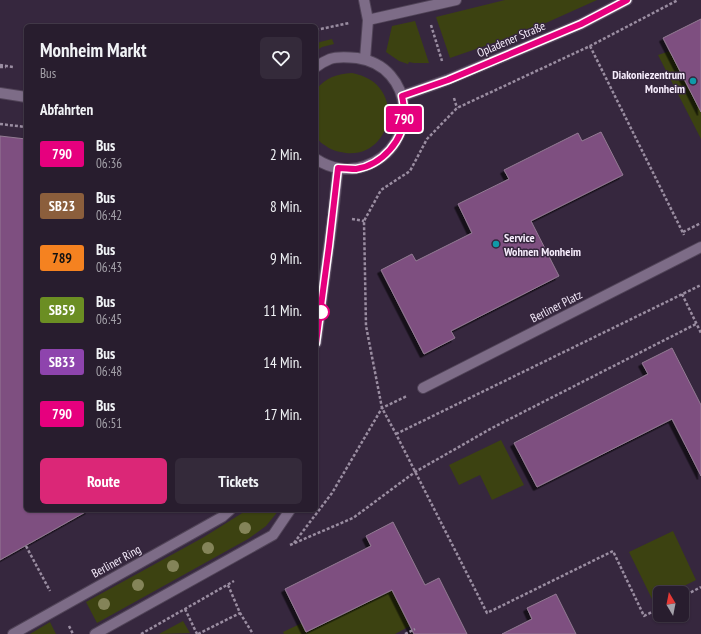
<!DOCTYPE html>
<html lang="de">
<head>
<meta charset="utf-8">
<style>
  body { margin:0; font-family:"PT Sans Narrow",sans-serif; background:#342a3a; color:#f1f3f6; height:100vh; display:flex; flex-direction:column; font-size:15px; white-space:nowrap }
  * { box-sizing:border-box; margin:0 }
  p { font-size:13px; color:#a5a2aa }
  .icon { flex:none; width:22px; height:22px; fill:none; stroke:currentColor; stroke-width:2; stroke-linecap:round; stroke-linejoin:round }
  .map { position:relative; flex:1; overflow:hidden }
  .side { position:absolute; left:24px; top:24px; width:294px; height:488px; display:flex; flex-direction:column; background:#281d2e; border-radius:6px; box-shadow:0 1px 3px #0004,0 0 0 1px #443b4a }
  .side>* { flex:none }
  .badge { padding:0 8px; border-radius:3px; font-size:14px; line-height:26px }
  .needle { width:26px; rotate:350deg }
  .controls { position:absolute; left:653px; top:586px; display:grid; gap:8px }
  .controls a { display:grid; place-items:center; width:36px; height:36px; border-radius:6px; background:#281d2e; box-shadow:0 1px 3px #0004,0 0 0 1px #443b4a; font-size:20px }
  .map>.badge { position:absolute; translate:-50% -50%; box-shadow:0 0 0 2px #fff }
  h2 { padding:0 16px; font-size:15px; line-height:36px }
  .round { display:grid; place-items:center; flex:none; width:42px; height:42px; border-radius:6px; background:#342a3a }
  .head { display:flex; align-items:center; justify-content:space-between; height:68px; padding:0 16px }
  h1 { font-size:19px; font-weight:700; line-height:30px }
  .primary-button { display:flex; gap:8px; margin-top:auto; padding:8px 16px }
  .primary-button a { flex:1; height:46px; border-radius:6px; background:#db2777; color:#fff; font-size:16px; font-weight:700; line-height:46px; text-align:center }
  .primary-button a+a { background:#342a3a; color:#f1f3f6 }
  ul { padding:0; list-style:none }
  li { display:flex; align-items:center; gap:12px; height:52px; padding:0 16px }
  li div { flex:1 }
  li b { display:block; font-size:15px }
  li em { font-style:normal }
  li .badge { min-width:44px; font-weight:700; text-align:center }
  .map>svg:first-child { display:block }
  .green { fill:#3c4211 }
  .building { fill:#7e4f80; stroke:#937b93; filter:url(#shadow) }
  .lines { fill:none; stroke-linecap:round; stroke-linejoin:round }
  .service-casing { stroke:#514458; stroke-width:12 }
  .minor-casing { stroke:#514458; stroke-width:12 }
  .tertiary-casing { stroke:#514458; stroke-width:12 }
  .path { stroke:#9a8da1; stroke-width:2.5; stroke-dasharray:3 2; stroke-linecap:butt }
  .service { stroke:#7d6c87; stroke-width:10 }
  .minor { stroke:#7d6c87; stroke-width:10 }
  .tertiary { stroke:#7d6c87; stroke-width:10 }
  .tree { fill:#848459 }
  .line-casing { stroke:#fff; stroke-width:9 }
  .line { stroke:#e6007e; stroke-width:6 }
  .culture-dot { fill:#0f9aa8; stroke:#36273e; stroke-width:1.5 }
  .stop-dot { fill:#fff; stroke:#e6007e; stroke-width:2 }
  .labels { text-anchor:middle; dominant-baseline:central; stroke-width:3; stroke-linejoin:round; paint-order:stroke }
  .street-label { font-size:12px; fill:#f5ebfb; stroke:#36273e }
  .poi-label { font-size:12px; font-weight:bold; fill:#f5ebfb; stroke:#36273e; text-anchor:end }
</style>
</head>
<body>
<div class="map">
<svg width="701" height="634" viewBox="0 0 701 634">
  <defs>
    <filter id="shadow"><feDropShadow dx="-3.5" dy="3.5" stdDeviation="0" flood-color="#0009"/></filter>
  </defs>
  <rect width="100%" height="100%" fill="#36273e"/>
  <path class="green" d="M 505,0 L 597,0 L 528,31 L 450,58 L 436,17 Z
    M 415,21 L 429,63 L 414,63 L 409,62 L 408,64 L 399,61 L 386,52 L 392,26 Z
    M 332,39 L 334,44 L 322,47 L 316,51 L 316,43 Z
    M 670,51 L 701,112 L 701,139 L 658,55 Z
    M 352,73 C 361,75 370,78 377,85 C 402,111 383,157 346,153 C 339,152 331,150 326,146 C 322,144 319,141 317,138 L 316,90 C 326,77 337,74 352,73 Z
    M 501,440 L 524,485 L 492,500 L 480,475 L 459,485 L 449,465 Z
    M 247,510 L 279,510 L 266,526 L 248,539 L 97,623 L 86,602 L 204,537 Z
    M 673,531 L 696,580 L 670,593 L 660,593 L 660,598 L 653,601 L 629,552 Z
    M 392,590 L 410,626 L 395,634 L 284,634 L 283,632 L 302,623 L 307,632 Z
    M 183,621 L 190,633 L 159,634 Z
    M 50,622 L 56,634 L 30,634 Z"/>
  <path class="building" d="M 701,19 L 701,112 L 663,38 Z
    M 601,132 L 623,175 L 531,221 L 559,276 L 451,331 L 455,338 L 424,354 L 381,270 L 412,254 L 416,261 L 472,233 L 458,204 L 509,179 L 504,170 L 578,133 L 582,141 Z
    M 0,136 L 26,139 L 26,510 L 89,510 L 0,560 Z
    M 672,348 L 701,405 L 701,476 L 672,419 L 537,487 L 514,443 L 648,374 L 642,363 Z
    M 393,522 L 425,585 L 439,578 L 467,634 L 414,634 L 392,590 L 306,632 L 285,589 L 371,546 L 366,536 Z
    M 556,594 L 576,634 L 502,634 L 532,619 L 527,608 Z"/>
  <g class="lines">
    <g class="service-casing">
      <path id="service" d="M 368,20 L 456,0"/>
    </g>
    <g class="minor-casing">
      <path id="minor" d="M 364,0 L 368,20 L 365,59
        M 423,388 L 701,247"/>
    </g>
    <g class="tertiary-casing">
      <path id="tertiary" d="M 316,67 C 320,64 325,61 330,59 C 338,56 348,57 357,58 C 415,66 421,146 365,166 C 349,172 331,169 316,159
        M 0,93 L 26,97
        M 402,96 L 447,80 L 581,24 L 627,0
        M 316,343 L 333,215 L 338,168
        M 13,634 L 222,517 L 230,510
        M 95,634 L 273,535 L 290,510"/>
    </g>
    <path class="path" d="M 431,25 L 442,61
      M 316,30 L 349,23
      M 590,46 L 684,235
      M 0,65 L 13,67
      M 0,67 L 6,67
      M 454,98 L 457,108
      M 0,124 L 26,127
      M 352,219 L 364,221
      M 683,232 L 701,223
      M 682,294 L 701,333
      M 396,434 L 701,285
      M 294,543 L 332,493 L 382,408 L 407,396
      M 290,545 L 353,518 L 415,472 L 492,428 L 696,324
      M 26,546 L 50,591
      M 228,585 L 240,613 L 253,634
      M 682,597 L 701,587
      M 660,608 L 644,616 L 613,551 L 487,613 L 396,434 L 382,408 L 366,326 L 364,221 L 381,190 L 410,171 L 427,139 L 457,108 L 590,46 L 678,0
      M 185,609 L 197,634
      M 69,626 L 73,634
      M 141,634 L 234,581
      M 198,634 L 240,613
      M 405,634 L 415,629"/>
    <use href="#service" class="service"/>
    <use href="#minor" class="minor"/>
    <use href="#tertiary" class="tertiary"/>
  </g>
  <g class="tree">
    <circle cx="245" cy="528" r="6"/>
    <circle cx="208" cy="548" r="6"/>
    <circle cx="173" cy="566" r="6"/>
    <circle cx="138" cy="585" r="6"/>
    <circle cx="104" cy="604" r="6"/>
  </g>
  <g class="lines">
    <g class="line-casing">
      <path id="line" d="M 316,343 L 329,246 L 338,168 C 344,168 350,169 356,169 C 382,165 404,140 404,115 C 405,109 403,102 402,96 L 448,80 L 581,24 L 627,0"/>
    </g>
    <use href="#line" class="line"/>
  </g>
  <g class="culture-dot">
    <circle cx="693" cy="81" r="4"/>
    <circle cx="496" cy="244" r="4"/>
  </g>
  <circle class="stop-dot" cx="321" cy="312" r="8"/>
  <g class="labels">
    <g class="street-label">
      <text transform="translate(511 39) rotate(-23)">Opladener Straße</text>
      <text transform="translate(556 306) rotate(-27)">Berliner Platz</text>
      <text transform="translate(116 561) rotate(-29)">Berliner Ring</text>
    </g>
    <g class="poi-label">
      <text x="685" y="74">Diakoniezentrum<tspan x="685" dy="14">Monheim</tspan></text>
      <text x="504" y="237" text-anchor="start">Service<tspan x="504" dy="14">Wohnen Monheim</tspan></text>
    </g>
  </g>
</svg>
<div class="controls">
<a><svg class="needle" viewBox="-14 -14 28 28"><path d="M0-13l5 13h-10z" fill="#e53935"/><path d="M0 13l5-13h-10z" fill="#a5a2aa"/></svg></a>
</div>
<b class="badge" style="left:404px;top:119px;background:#e6007e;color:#fff">790</b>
<section class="side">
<div class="head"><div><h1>Monheim Markt</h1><p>Bus</p></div><a class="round"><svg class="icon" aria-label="heart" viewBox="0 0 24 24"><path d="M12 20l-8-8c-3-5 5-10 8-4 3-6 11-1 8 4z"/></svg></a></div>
<h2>Abfahrten</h2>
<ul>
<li><span class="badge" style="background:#e6007e;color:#fff">790</span><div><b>Bus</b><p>06:36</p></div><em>2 Min.</em></li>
<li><span class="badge" style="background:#8b5e3c;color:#fff">SB23</span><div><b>Bus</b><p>06:42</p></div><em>8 Min.</em></li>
<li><span class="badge" style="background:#f58220;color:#111">789</span><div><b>Bus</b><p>06:43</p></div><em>9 Min.</em></li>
<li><span class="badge" style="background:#6b8e23;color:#fff">SB59</span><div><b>Bus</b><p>06:45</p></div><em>11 Min.</em></li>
<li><span class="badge" style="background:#8e44ad;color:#fff">SB33</span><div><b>Bus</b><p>06:48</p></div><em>14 Min.</em></li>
<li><span class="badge" style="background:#e6007e;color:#fff">790</span><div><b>Bus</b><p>06:51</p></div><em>17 Min.</em></li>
</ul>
<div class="primary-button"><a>Route</a><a>Tickets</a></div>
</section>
</div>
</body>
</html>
